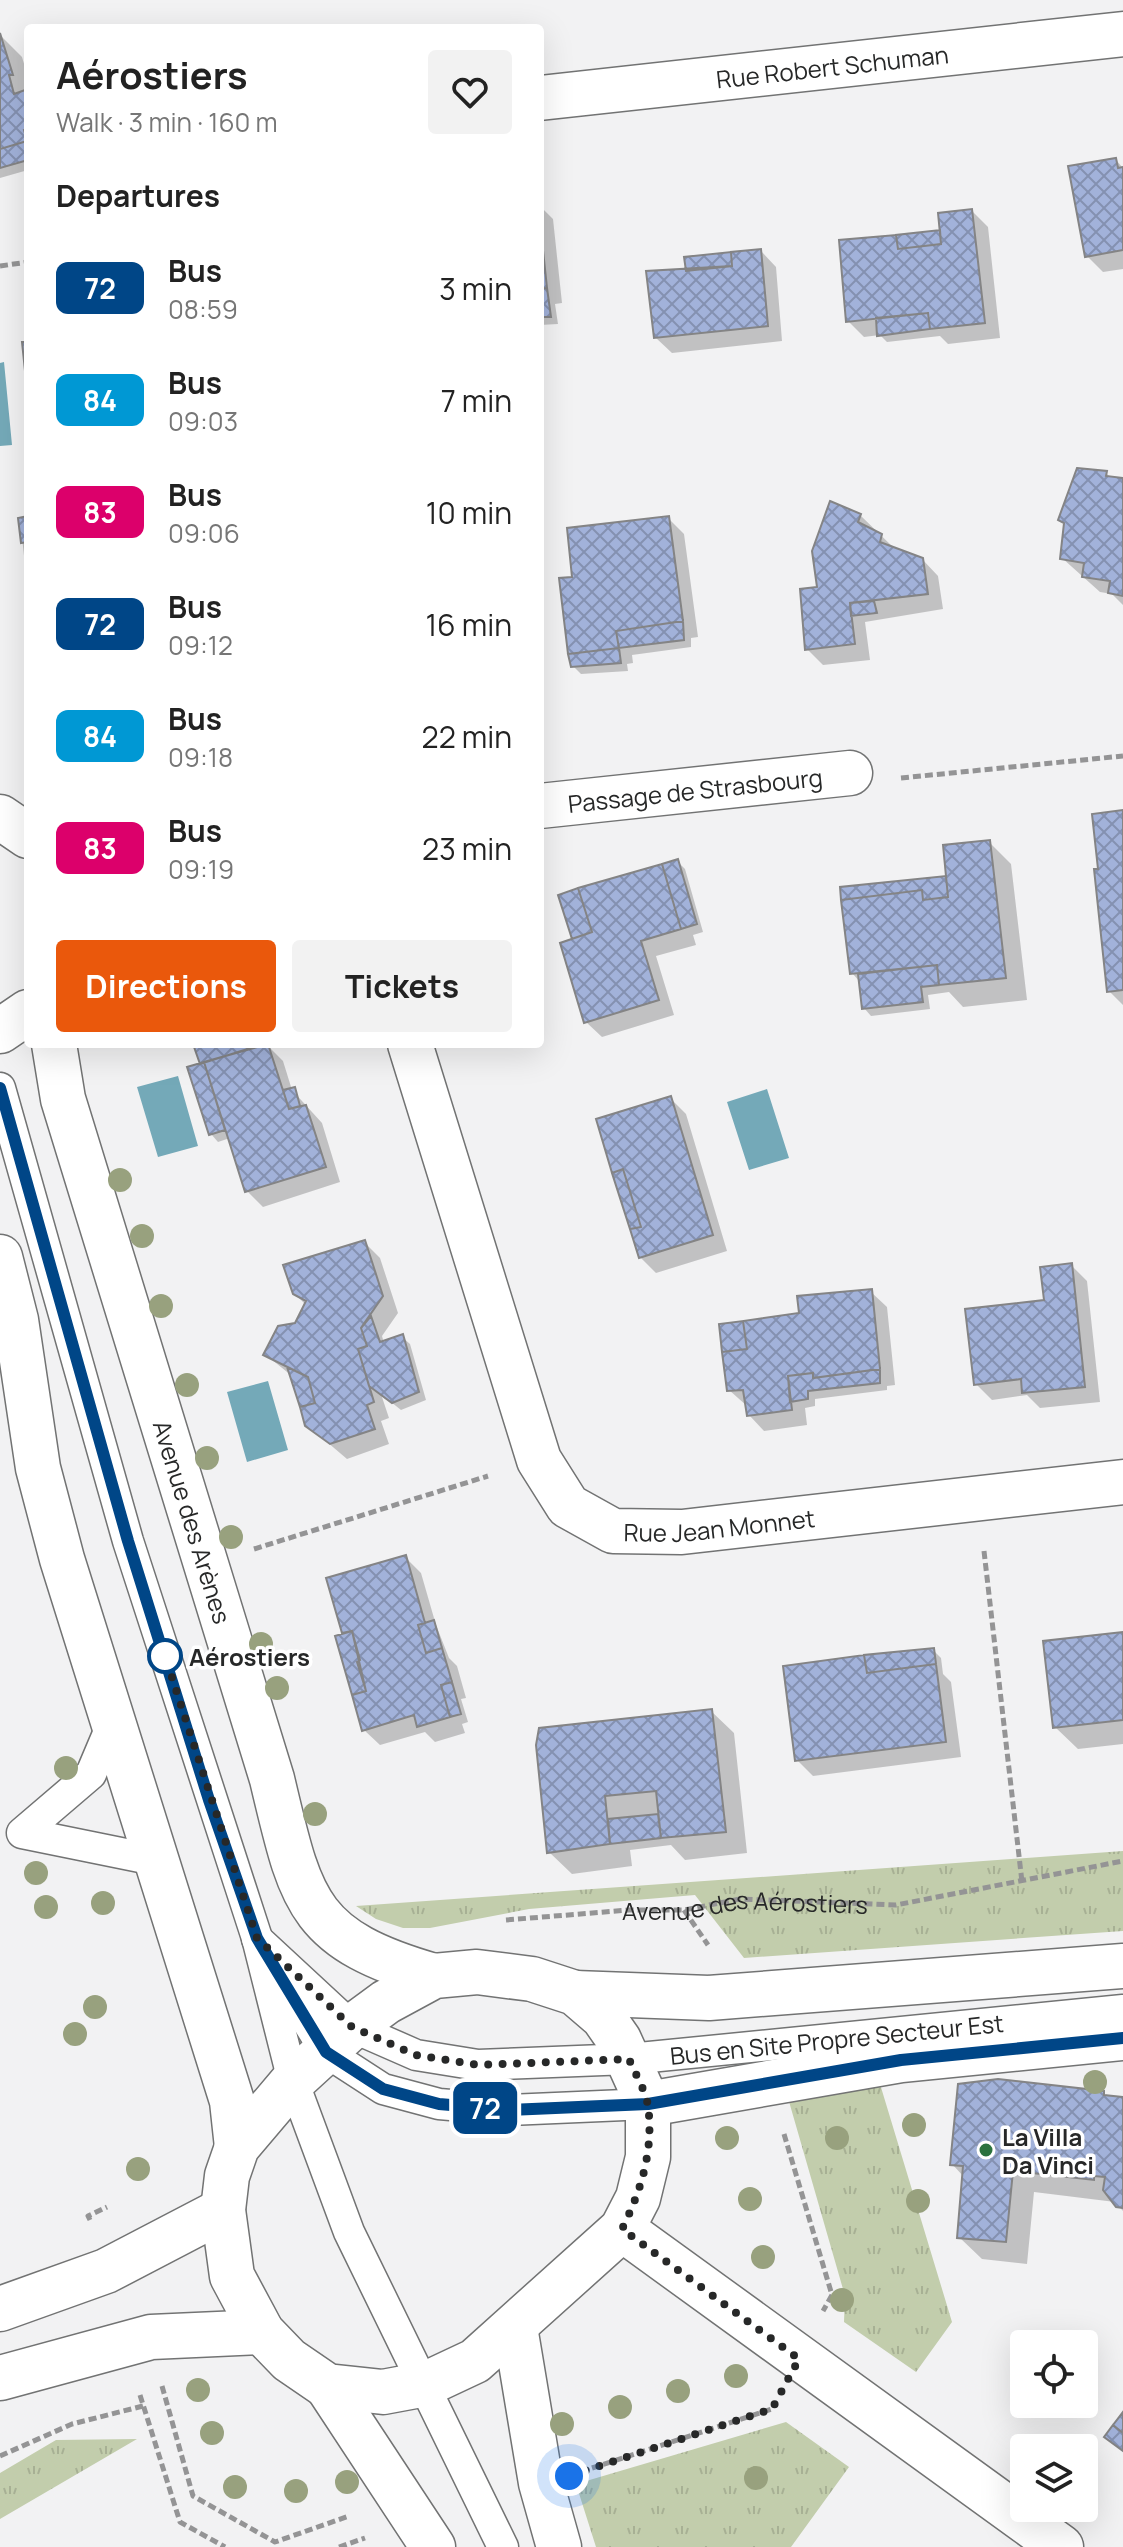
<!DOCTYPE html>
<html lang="en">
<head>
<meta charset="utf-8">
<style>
  body { margin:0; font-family:Manrope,sans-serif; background:#f2f2f2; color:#222; height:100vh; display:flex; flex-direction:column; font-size:30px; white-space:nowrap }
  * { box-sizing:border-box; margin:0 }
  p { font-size:26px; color:#767676 }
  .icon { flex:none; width:44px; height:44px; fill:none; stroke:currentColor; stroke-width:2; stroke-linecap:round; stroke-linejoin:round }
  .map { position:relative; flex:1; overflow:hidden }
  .drawer { position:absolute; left:24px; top:24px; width:520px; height:1024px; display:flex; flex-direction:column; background:#fff; border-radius:8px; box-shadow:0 8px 32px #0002 }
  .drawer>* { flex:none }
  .badge { padding:0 16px; border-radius:12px; font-size:28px; line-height:52px }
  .buttons { position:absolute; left:1010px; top:2330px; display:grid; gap:16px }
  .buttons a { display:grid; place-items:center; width:88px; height:88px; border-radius:8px; background:#fff; box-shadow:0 8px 32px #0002; font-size:40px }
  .you { position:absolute; width:40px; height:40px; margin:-20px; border:6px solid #fff; border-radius:50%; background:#1a73e8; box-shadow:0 0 0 12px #1a73e833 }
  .map>.badge { position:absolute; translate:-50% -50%; box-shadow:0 0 0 4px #fff }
  h2 { padding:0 32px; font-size:30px; line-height:72px }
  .round { display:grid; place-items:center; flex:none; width:84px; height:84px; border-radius:8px; background:#f2f2f2 }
  .head { display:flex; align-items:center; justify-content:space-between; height:136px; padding:0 32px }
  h1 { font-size:38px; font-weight:700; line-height:60px }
  .action { display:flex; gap:16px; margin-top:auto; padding:16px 32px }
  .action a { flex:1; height:92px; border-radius:8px; background:#ea580c; color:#fff; font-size:32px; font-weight:700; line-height:92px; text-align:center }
  .action a+a { background:#f2f2f2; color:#222 }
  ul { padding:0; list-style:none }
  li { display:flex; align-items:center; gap:24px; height:112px; padding:0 32px }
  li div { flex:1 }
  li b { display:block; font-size:30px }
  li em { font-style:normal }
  li .badge { min-width:88px; font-weight:700; text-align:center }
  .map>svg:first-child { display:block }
  .grass { fill:url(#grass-tufts) }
  .water { fill:#74a9b8 }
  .shadow { fill:#0003 }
  .building { fill:url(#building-cross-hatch); stroke:#848485; stroke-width:2 }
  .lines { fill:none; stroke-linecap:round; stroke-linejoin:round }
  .lane-casing { stroke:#727373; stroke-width:33 }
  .street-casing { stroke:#727373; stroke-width:47 }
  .secondary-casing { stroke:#727373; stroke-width:47 }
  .path { stroke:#949495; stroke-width:5; stroke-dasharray:8 4; stroke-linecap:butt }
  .lane { stroke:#fff; stroke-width:30 }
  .street { stroke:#fff; stroke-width:44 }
  .secondary { stroke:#fff; stroke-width:44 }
  .tree { fill:#98a17e }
  .line-casing { stroke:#fff; stroke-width:18 }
  .line { stroke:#004687; stroke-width:12 }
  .walk { stroke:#272828; stroke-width:8; stroke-dasharray:0 14.4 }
  .stop-dot { fill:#fff; stroke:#004687; stroke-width:4 }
  .poi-dot { fill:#2b723e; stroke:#fff; stroke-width:3 }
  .labels { text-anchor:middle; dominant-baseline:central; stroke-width:7; stroke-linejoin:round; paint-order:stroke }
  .street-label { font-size:24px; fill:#272828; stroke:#fff }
  .stop-label { font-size:24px; font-weight:bold; fill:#272828; stroke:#fff; text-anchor:start }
  .poi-label { font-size:24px; font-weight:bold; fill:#272828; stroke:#fff; text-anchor:start }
</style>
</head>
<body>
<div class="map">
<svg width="1123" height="2547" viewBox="0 0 1123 2547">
  <defs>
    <pattern id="grass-tufts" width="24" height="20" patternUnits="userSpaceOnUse" patternTransform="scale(2)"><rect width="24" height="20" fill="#c2cdac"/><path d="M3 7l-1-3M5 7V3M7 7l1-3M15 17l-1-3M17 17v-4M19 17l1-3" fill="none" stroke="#a7b094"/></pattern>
    <pattern id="building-cross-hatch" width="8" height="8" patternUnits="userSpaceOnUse" patternTransform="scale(2)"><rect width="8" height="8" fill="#a2b2da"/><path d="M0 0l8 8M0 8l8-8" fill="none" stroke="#8491b1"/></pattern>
  </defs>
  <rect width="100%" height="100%" fill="#f2f2f3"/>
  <path class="grass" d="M 1123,1851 L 1123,1931 L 744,1958 L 695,1895 L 529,1909 L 430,1928 L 403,1928 L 376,1919 L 356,1906 Z
    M 880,2084 L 952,2322 L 916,2372 L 844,2322 L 845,2296 L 788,2098 Z
    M 786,2422 L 849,2467 L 791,2547 L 596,2547 L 576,2484 Z
    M 137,2439 L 0,2519 L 0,2473 L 56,2440 Z"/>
  <path class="water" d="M 4,362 L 12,445 L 0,446 L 0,363 Z
    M 178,1076 L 198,1146 L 158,1157 L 137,1087 Z
    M 767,1089 L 789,1158 L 749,1170 L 727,1102 Z
    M 268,1381 L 288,1450 L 247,1462 L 227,1392 Z"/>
  <path class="shadow" d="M 0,35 L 22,57 L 28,77 L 28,170 L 0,178 Z
    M 1116,160 L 1123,168 L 1123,269 L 1103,272 L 1087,256 Z
    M 540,206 L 553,219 L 562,303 L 555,304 L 558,324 L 540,325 Z
    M 972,211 L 988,227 L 1000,338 L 948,344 L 940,336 L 887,342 L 880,335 L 864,337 L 848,321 L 942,232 Z
    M 761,251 L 776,267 L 782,341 L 672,353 L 656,338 L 688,270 Z
    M 1106,473 L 1112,479 L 1123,480 L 1123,605 L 1112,594 L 1100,592 L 1062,558 L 1066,525 L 1061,520 Z
    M 860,515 L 896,550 L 922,559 L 938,576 L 943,609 L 865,622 L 870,660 L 823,665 L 807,649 L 819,589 Z
    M 28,518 L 28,559 L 24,556 L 20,519 Z
    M 668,518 L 684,534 L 698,637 L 691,638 L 691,647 L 632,655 L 633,663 L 627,664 L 628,671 L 581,674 L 573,666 Z
    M 1123,812 L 1123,1005 L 1109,991 L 1100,871 Z
    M 989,842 L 1011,864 L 1027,1000 L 963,1007 L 949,992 L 928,995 L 930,1009 L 871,1016 L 864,1008 L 860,982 L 852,973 Z
    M 677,861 L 685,869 L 703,932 L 693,935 L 696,945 L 656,956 L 674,1015 L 602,1037 L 586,1022 L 574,940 Z
    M 196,1044 L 267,1045 L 283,1061 L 292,1090 L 322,1123 L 340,1182 L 263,1207 L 247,1191 L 230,1138 L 218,1142 L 211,1134 L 202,1065 Z
    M 670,1098 L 686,1114 L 727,1251 L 656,1273 L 640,1257 Z
    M 364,1242 L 380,1258 L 398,1313 L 382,1336 L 384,1343 L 402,1337 L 410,1344 L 426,1400 L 401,1410 L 381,1394 L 389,1418 L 381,1421 L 389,1444 L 347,1459 L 307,1425 L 292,1376 L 266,1355 L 297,1325 L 306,1305 L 294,1293 Z
    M 1071,1265 L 1087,1281 L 1100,1402 L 1040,1408 L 1027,1395 L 992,1400 L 976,1384 L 1046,1302 Z
    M 871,1292 L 887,1307 L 895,1385 L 887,1386 L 887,1390 L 815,1399 L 815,1406 L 805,1408 L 807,1425 L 764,1431 L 749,1415 L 747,1406 L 729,1390 L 802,1315 Z
    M 406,1558 L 421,1573 L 436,1625 L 449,1658 L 457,1666 L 466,1698 L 461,1699 L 468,1722 L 462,1724 L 465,1733 L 435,1742 L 425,1732 L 380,1745 L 364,1730 L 344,1632 Z
    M 1123,1634 L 1123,1744 L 1078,1749 L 1055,1727 Z
    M 933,1650 L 941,1658 L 943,1674 L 951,1682 L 961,1757 L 813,1776 L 797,1760 Z
    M 711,1711 L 734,1733 L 747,1853 L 685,1860 L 671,1845 L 630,1850 L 632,1866 L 572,1874 L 549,1852 L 538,1745 Z
    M 998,2081 L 1123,2097 L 1123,2211 L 1115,2202 L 1034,2192 L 1027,2264 L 982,2259 L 959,2237 L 964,2177 L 952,2164 Z"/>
  <path class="building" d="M 0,33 L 13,75 L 9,75 L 14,94 L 28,89 L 28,129 L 24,130 L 27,141 L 0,149 Z
    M 27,141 L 28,160 L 0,168 L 0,149 Z
    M 1116,158 L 1118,168 L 1123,167 L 1123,250 L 1085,257 L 1068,166 Z
    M 972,209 L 985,323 L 930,329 L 928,313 L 846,322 L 839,240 L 896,235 L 898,249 L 941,244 L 938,213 Z
    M 540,222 L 547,288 L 540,289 Z
    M 940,230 L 941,244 L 898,249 L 896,235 Z
    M 761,249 L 768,326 L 654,338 L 646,271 L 732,266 L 731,252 Z
    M 731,252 L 732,266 L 686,271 L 684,257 Z
    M 547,288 L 551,317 L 540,317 L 540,289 Z
    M 928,313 L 930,329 L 877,336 L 876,318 Z
    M 22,342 L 28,342 L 28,400 Z
    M 1077,468 L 1107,471 L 1106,476 L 1123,478 L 1123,596 L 1108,593 L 1110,581 L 1082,577 L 1084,563 L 1060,559 L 1064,523 L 1058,520 Z
    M 830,501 L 861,514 L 858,522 L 882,534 L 880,542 L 923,558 L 928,594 L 850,603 L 855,644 L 805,650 L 800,589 L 817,587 L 812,551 Z
    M 28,516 L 28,542 L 21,543 L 18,518 Z
    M 669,516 L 683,621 L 616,631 L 619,648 L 568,654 L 559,578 L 572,577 L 567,528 Z
    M 874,601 L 877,613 L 851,616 L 850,603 Z
    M 683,621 L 684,640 L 619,648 L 616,631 Z
    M 619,648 L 621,663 L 571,667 L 568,654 Z
    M 1123,810 L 1123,990 L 1107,992 L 1094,869 L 1098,869 L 1092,814 Z
    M 990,840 L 1006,978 L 939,985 L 937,965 L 850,974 L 841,900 L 922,890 L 923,900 L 948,897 L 943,845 Z
    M 678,859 L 697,924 L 681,929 L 662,864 Z
    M 662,864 L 681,929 L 641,941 L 659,1000 L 584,1023 L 560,943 L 592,932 L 578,888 Z
    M 946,876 L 948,897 L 923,900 L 922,890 L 841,900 L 840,887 Z
    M 578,888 L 592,932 L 572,939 L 558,895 Z
    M 937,965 L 939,985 L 921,987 L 923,1002 L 862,1009 L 858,974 Z
    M 193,1044 L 260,1044 L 260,1045 L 200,1064 Z
    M 268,1044 L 289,1109 L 306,1105 L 326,1167 L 245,1192 L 204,1062 Z
    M 204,1062 L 225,1130 L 209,1135 L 187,1067 Z
    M 295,1087 L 300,1106 L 289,1109 L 283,1090 Z
    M 671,1096 L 713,1235 L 639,1258 L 630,1229 L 641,1227 L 623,1169 L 612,1173 L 596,1119 Z
    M 623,1169 L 641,1227 L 630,1229 L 612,1173 Z
    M 365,1240 L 383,1296 L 361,1328 L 367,1346 L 358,1349 L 374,1402 L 367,1405 L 375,1429 L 330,1444 L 305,1426 L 300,1407 L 315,1403 L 308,1377 L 263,1355 L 278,1326 L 295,1323 L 306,1301 L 293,1294 L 283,1265 Z
    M 1072,1263 L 1085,1387 L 1022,1393 L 1021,1379 L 974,1385 L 965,1309 L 1044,1300 L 1040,1267 Z
    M 872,1289 L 880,1369 L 813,1378 L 813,1373 L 788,1376 L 792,1410 L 747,1416 L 743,1390 L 727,1391 L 722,1352 L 747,1349 L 743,1321 L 799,1313 L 797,1296 Z
    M 371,1316 L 380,1342 L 403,1334 L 419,1392 L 392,1403 L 369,1386 L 358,1349 L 367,1346 L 361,1328 Z
    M 743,1321 L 747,1349 L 722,1352 L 719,1324 Z
    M 287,1367 L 308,1377 L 315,1403 L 300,1407 Z
    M 880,1369 L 880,1383 L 808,1391 L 808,1399 L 790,1402 L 788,1376 L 813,1373 L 813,1378 Z
    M 406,1555 L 425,1623 L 418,1625 L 426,1653 L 442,1648 L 452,1682 L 441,1685 L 450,1717 L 417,1727 L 414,1715 L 362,1731 L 352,1695 L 366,1691 L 357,1662 L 360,1660 L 352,1631 L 342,1633 L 326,1578 Z
    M 434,1620 L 442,1648 L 426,1653 L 418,1625 Z
    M 352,1631 L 366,1691 L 352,1695 L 335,1636 Z
    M 1123,1632 L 1123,1720 L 1053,1728 L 1043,1641 Z
    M 934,1648 L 936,1664 L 867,1673 L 864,1655 Z
    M 864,1655 L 867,1673 L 936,1664 L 946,1742 L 795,1761 L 783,1666 Z
    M 452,1682 L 461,1714 L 450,1717 L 441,1685 Z
    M 712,1709 L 726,1832 L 661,1838 L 656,1791 L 605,1796 L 610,1844 L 547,1853 L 536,1745 L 539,1728 Z
    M 658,1814 L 661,1838 L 610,1844 L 608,1819 Z
    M 998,2079 L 1104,2091 L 1104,2095 L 1123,2097 L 1123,2208 L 1116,2207 L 1103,2190 L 1105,2177 L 1094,2176 L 1094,2180 L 1013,2171 L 1006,2242 L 957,2238 L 963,2166 L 950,2165 L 958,2084 Z
    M 1123,2412 L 1123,2433 L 1113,2425 Z
    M 1113,2425 L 1123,2433 L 1123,2451 L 1104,2437 Z"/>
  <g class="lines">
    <g class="lane-casing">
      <g id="lane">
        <path d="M 0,1088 L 128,1541 L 257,1938 L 293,2081 L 349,2232 L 503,2547"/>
        <path d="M 113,1722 L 91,1774 L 22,1833 L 155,1860"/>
        <path id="s2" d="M 257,1939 L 352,2027 L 416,2055 L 478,2065 L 629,2059 L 1123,2010"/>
        <path d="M 276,1971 L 326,2052 L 383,2089 L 439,2104 L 509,2110 L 648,2104"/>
      </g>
    </g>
    <g class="street-casing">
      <g id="street">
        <path id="s3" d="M 540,98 L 1123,34"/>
        <path id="s4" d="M 540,806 L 850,773"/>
        <path id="s5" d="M 410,1044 L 539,1460 L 568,1506 L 613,1531 L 682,1532 L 1123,1482"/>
        <path d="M 622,2229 L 1061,2547"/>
      </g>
    </g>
    <g class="secondary-casing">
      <g id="secondary">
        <path d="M 0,817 L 28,836"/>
        <path d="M 0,1031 L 28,1012"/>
        <path id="s6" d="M 54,1044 L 63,1099 L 272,1779 C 301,1900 305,1939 434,1976"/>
        <path d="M 0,1257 L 16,1320 L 38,1468 L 62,1559 L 232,2101 L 237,2147"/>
        <path d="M 477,1972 L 532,1979 L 575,1993 L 603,2017 L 619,2040 L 648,2104 L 648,2157 L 638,2198 L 622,2229 L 475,2361 L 426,2384 L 383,2392 L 327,2386 L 289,2360 L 262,2332 L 232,2276 L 223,2210 L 227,2176 L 237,2147 L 293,2081 L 352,2027 L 386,2002 L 434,1976 Z"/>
        <path d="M 575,1993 L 709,1998 L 1123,1966"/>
        <path d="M 648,2104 L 901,2060 L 1123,2038"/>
        <path d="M 0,2309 L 106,2271 L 223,2210"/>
        <path d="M 515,2327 L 541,2483 L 559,2547"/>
        <path d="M 0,2378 L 151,2337 L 262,2332"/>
        <path d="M 327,2386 L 433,2547"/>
      </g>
    </g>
    <g class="path">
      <path d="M 0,266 L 28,262"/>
      <path d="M 901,778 L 1123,756"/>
      <path d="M 254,1549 L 488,1476"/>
      <path d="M 984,1551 L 1022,1882"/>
      <path d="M 684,1910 L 708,1945"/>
      <path id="s1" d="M 506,1920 L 629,1910 L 684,1910 L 740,1899 L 896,1905 L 1123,1861"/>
      <path d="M 784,2134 L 832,2295 L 823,2311"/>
      <path d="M 90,2220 L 88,2216 L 107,2207"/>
      <path d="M 162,2386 L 193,2496 L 275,2542 L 349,2516"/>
      <path d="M 140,2395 L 180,2522 L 225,2547"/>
      <path d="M 0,2456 L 72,2424 L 143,2406"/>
      <path d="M 592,2468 L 772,2409 L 776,2402"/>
      <path d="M 339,2547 L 365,2538"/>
    </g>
    <use href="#lane" class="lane"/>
    <use href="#street" class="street"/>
    <use href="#secondary" class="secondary"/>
  </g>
  <g class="tree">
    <circle cx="120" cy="1180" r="12"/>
    <circle cx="142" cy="1236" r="12"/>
    <circle cx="161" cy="1306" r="12"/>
    <circle cx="187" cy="1385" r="12"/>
    <circle cx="207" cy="1458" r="12"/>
    <circle cx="231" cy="1537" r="12"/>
    <circle cx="261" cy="1644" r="12"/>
    <circle cx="277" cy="1688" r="12"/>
    <circle cx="66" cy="1768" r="12"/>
    <circle cx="315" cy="1814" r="12"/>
    <circle cx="36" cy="1873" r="12"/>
    <circle cx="103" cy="1903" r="12"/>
    <circle cx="46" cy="1907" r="12"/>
    <circle cx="95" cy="2007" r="12"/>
    <circle cx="75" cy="2034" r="12"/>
    <circle cx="1095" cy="2082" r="12"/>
    <circle cx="914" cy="2125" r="12"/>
    <circle cx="727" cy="2138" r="12"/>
    <circle cx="837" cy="2138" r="12"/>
    <circle cx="138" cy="2169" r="12"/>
    <circle cx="750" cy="2199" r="12"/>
    <circle cx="918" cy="2201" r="12"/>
    <circle cx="763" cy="2257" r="12"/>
    <circle cx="842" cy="2300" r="12"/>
    <circle cx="736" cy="2376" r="12"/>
    <circle cx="198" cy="2390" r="12"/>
    <circle cx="678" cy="2391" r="12"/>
    <circle cx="620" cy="2407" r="12"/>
    <circle cx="562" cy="2424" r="12"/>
    <circle cx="212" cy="2433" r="12"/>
    <circle cx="756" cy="2478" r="12"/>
    <circle cx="347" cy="2482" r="12"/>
    <circle cx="235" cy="2487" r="12"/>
    <circle cx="296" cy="2491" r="12"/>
  </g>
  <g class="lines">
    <g class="line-casing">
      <path id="line" d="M 0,1088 L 128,1541 L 209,1800 L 257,1938 L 326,2052 L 383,2089 L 439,2104 L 509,2110 L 648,2104 L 901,2060 L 1123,2038"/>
    </g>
    <use href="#line" class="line"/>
    <path class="walk" d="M 165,1656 L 164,1653 L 257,1938 L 352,2027 L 416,2055 L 478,2065 L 629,2059 C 635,2074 646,2091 648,2106 C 654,2150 641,2191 622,2229 L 799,2359 L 772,2409 L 569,2476"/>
  </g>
  <circle class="stop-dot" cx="165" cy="1656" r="16"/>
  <circle class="poi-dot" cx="986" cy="2150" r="8"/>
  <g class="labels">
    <g class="street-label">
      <text stroke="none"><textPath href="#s3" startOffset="294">Rue Robert Schuman</textPath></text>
      <text stroke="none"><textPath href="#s4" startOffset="156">Passage de Strasbourg</textPath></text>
      <text stroke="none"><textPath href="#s6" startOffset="498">Avenue des Arènes</textPath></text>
      <text stroke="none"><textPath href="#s5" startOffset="648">Rue Jean Monnet</textPath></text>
      <text stroke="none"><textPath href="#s1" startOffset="240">Avenue des Aérostiers</textPath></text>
      <text stroke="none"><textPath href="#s2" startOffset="622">Bus en Site Propre Secteur Est</textPath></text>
    </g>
    <g class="stop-label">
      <text x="189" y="1656">Aérostiers</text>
    </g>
    <g class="poi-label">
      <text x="1002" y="2136">La Villa<tspan x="1002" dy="28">Da Vinci</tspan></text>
    </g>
  </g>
</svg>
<div class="buttons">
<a><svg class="icon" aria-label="locate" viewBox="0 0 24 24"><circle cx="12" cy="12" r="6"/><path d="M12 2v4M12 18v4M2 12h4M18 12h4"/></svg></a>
<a><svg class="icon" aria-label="layers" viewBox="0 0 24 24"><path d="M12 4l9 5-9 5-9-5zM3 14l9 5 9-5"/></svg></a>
</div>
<div class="you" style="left:569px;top:2476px"></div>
<b class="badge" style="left:485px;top:2108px;background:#004687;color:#fff">72</b>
<section class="drawer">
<div class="head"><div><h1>Aérostiers</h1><p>Walk · 3 min · 160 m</p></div><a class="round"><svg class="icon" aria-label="heart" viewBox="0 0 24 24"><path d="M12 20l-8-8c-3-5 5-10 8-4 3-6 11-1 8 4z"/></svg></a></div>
<h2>Departures</h2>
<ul>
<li><span class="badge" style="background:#004687;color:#fff">72</span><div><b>Bus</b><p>08:59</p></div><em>3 min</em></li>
<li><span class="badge" style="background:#0098d4;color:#fff">84</span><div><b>Bus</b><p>09:03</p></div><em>7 min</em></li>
<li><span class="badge" style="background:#dc006b;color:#fff">83</span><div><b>Bus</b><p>09:06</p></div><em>10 min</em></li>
<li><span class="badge" style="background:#004687;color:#fff">72</span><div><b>Bus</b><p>09:12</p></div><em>16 min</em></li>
<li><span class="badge" style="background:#0098d4;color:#fff">84</span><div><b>Bus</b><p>09:18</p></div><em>22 min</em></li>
<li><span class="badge" style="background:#dc006b;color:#fff">83</span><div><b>Bus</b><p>09:19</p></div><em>23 min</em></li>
</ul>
<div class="action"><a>Directions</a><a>Tickets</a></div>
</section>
</div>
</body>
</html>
